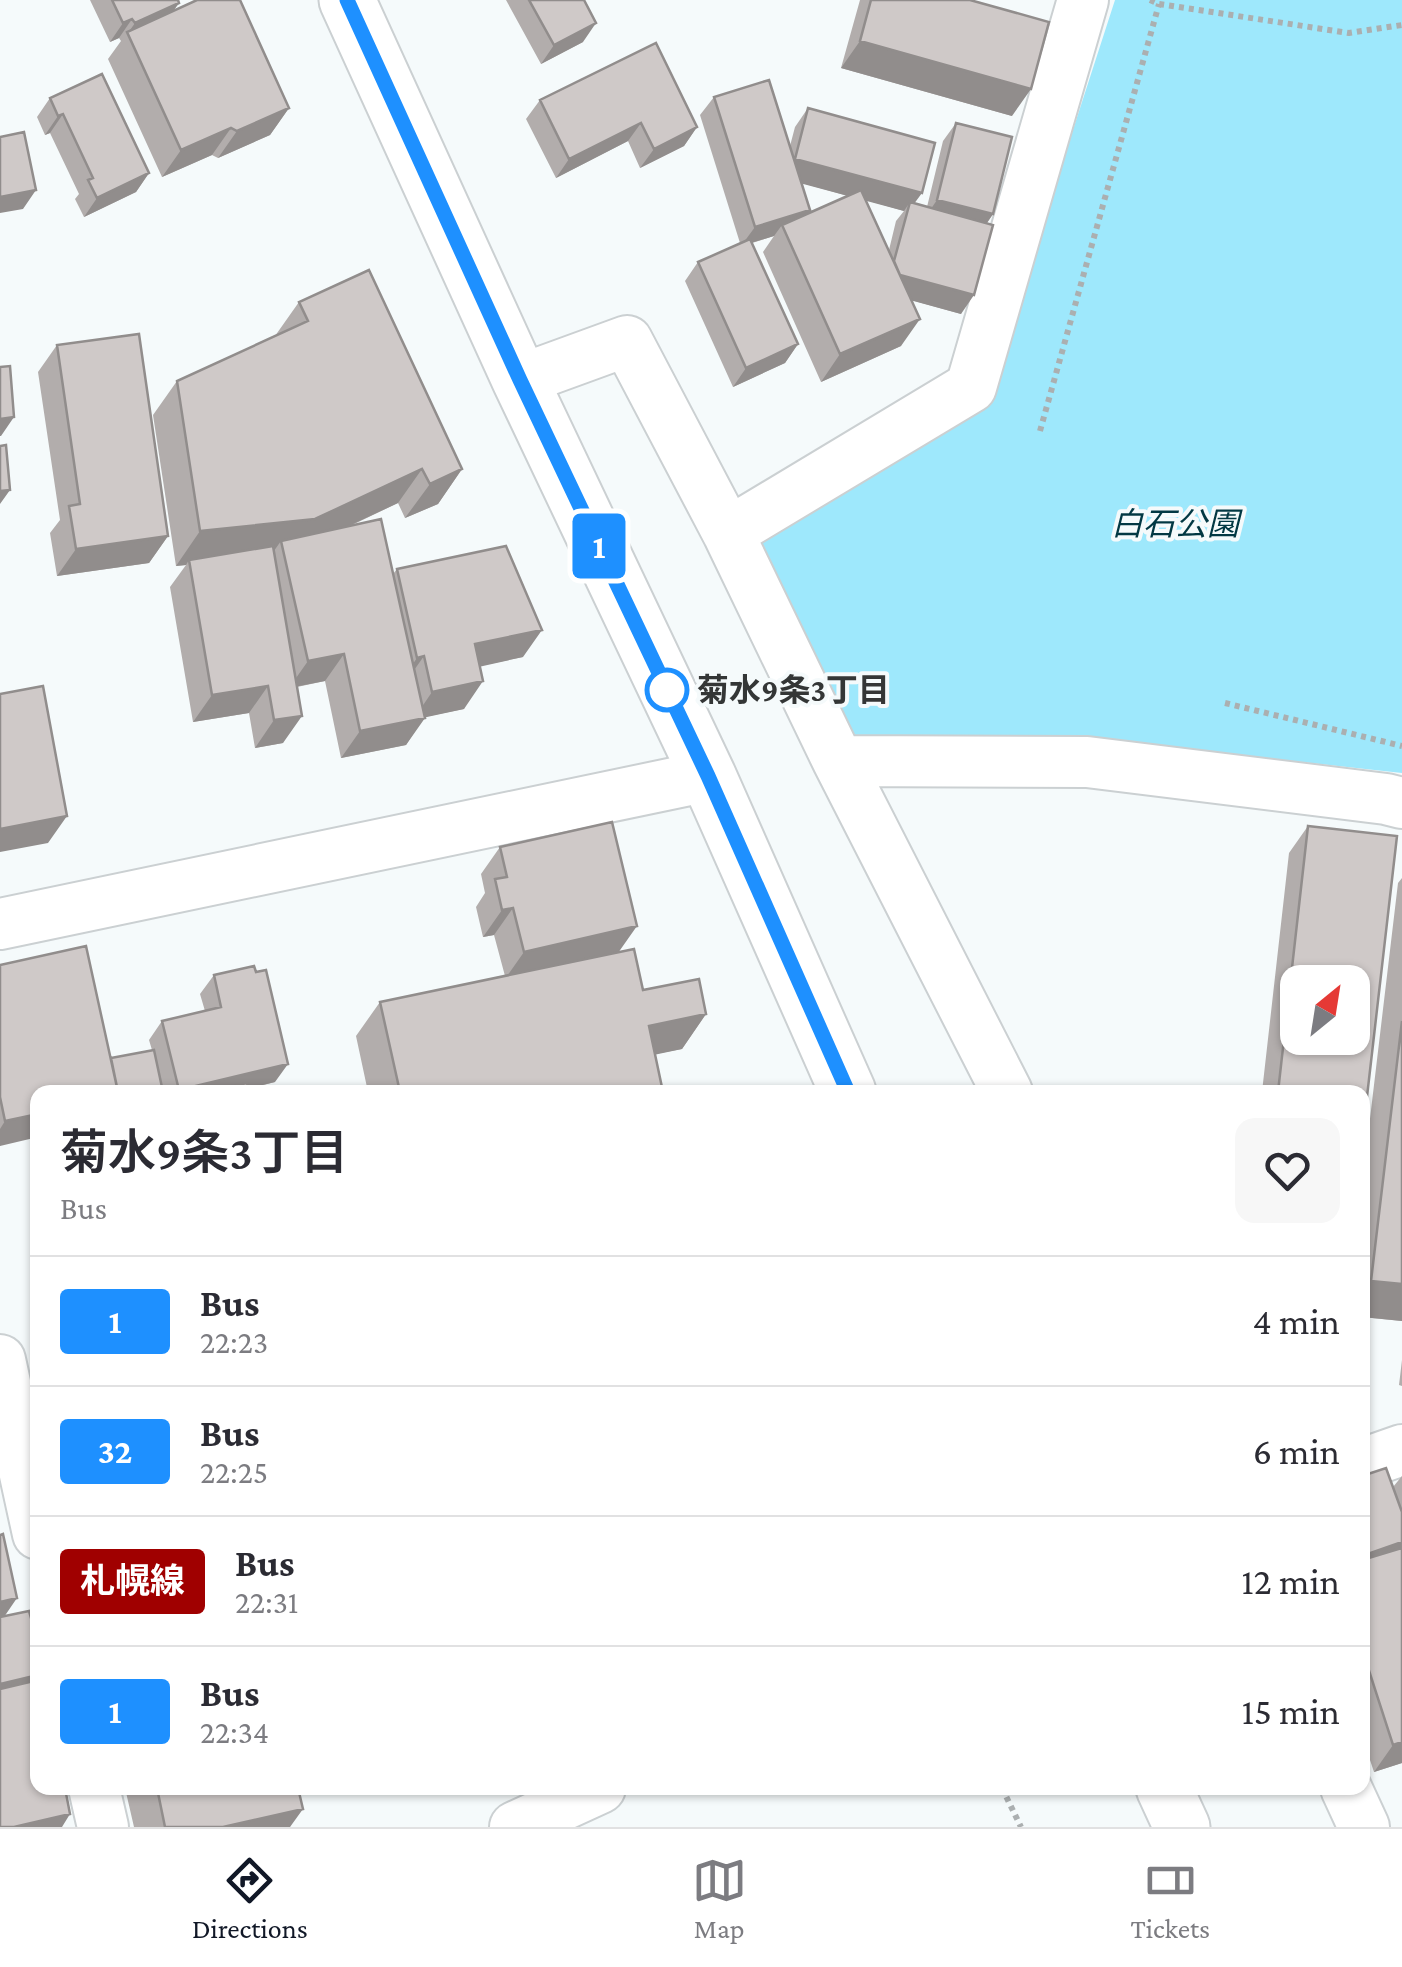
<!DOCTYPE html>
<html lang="en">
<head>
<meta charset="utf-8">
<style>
  body { margin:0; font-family:"Crimson Pro","Noto Sans JP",serif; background:#f7f7f7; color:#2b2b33; height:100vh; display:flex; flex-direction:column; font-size:38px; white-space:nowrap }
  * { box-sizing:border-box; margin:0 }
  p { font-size:32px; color:#7c7c81 }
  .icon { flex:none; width:55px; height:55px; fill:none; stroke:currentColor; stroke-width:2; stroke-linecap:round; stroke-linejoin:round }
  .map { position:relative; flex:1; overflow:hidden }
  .sheet { position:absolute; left:30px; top:1085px; width:1340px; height:710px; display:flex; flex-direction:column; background:#fff; border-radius:20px; box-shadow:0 2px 8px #0004 }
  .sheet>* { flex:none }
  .badge { padding:0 20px; border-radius:8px; font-size:35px; line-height:65px }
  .needle { width:65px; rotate:30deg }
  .fabs { position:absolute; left:1280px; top:965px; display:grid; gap:20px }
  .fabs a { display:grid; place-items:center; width:90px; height:90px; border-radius:20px; background:#fff; box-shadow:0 2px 8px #0004; font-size:50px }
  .map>.badge { position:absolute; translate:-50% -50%; box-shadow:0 0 0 5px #fff }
  .round { display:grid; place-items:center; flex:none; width:105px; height:105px; border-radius:20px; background:#f7f7f7 }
  .overview { display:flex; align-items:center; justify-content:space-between; height:170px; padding:0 30px }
  h1 { font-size:48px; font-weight:600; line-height:75px }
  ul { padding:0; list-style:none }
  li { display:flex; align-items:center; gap:30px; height:130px; padding:0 30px; border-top:2px solid #e1e1e2 }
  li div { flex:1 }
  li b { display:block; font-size:38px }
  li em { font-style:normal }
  li .badge { min-width:110px; font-weight:700; text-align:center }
  .dock { display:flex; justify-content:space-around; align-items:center; height:140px; border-top:2px solid #e1e1e2; background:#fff; font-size:28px; color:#7c7c81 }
  .dock a { display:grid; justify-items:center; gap:5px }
  .dock .current { color:#111827 }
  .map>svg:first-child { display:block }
  .green { fill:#9ee8fc }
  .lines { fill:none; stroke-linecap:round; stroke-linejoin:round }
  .minor-casing { stroke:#cbd0d2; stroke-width:54 }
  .highway-casing { stroke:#cbd0d2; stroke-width:59 }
  .path { stroke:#abafb0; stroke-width:6; stroke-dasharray:5 5; stroke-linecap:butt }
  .minor { stroke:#fff; stroke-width:50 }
  .highway { stroke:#fff; stroke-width:55 }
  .wall { fill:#b2adac; fill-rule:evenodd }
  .shaded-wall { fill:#918d8c }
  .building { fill:#cfc9c8; stroke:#918d8c; stroke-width:2.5; fill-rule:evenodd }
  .line-casing { stroke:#fff; stroke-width:22 }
  .line { stroke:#1e90ff; stroke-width:15 }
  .stop-dot { fill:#fff; stroke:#1e90ff; stroke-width:5 }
  .labels { text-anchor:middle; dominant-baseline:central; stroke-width:8; stroke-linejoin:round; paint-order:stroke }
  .park-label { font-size:32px; font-style:italic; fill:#023843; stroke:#f5fafb }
  .stop-label { font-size:32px; font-weight:bold; fill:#343636; stroke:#f5fafb; text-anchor:start }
</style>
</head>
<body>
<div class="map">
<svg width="1402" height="1827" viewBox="0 0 1402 1827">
  <rect width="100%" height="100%" fill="#f5fafb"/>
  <path class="green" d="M 1115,0 L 1402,0 L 1402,773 L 1210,752 L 849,740 L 758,541 L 983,408 Z"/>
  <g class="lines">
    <g class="minor-casing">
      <path id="minor" d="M 520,380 L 627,341 L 728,533 L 838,761 L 1007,1092
        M 728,533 L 971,387 L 1083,0
        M 838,761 L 1087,762 L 1386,799 L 1402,803
        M 0,924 L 708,776
        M 0,1360 L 38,1534
        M 1362,1464 L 1402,1450
        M 94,1788 L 103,1827
        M 1346,1788 L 1364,1827
        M 515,1827 L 600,1788"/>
    </g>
    <g class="highway-casing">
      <path id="highway" d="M 347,0 L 520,380 L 708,776 L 848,1092
        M 1164,1788 L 1182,1827"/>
    </g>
    <path class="path" d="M 1150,0 L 1159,4 L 1349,33 L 1402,25
      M 1040,431 L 1159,4
      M 1225,703 L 1402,746
      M 1002,1788 L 1021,1827"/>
    <use href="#minor" class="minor"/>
    <use href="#highway" class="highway"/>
  </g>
  <path class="wall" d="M 90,0 L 178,0 L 179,3 L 173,11 L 289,108 L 270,135 L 218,158 L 212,155 L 162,177 L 108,59 L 121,41 L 119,38 L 110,42 Z
    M 506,0 L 584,0 L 583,42 L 541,64 Z
    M 860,0 L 970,0 L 1012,116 L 841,68 Z
    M 714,97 L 790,146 L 795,127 L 808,108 L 914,204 L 927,207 L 943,141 L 956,123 L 993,214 L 987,223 L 961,314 L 911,300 L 901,346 L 821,382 L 763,252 L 774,236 L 752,243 L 798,344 L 785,363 L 733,387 L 685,281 L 698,262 L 740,243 L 700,115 ZM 802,183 L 848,196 L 808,214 ZM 866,200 L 904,211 L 896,221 L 889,250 Z
    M 50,98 L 149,173 L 136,192 L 84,217 L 75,199 L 79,194 L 50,133 L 45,135 L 37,117 Z
    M 540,100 L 697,127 L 684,146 L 640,168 L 628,141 L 556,178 L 526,119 Z
    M 299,302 L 462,469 L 438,504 L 405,518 L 398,503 L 350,526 L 393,574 L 397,569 L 523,657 L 479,666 L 464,709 L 424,717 L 406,745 L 341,758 L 325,681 L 297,687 L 283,743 L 255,748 L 249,713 L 193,722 L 170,587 L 186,565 L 176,566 L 153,415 L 177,381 L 275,336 Z
    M 57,345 L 168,536 L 149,563 L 57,576 L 50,533 L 60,520 L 38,372 Z
    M 1308,826 L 1362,1092 L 1262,1092 L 1289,853 Z
    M 500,847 L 619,952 L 643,990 L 706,1014 L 682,1049 L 655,1054 L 663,1092 L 368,1092 L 356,1036 L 380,1002 L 505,976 L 494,935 L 483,937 L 476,907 L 485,893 L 481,874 Z
    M 1402,878 L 1402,1321 L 1362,1317 L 1362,1186 L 1398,883 Z
    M 0,965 L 111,1059 L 152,1050 L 149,1040 L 162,1021 L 205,1011 L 200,994 L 214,975 L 275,1082 L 248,1089 L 249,1092 L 38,1092 L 0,1146 Z
    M 1402,1360 L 1402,1386 L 1399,1385 Z
    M 1362,1476 L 1393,1487 L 1402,1476 L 1402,1763 L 1374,1772 L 1362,1736 Z
    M 125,1788 L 298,1788 L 290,1827 L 134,1827 Z"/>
  <path class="shaded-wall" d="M 179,3 L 166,21 L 128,33 L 135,23 Z
    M 132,19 L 119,38 L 110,42 L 123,23 Z
    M 596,23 L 583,42 L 541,64 L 554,45 Z
    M 860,41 L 1031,89 L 1012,116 L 841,68 Z
    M 289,108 L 270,135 L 218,158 L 237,131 Z
    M 63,114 L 50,133 L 45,135 L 58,116 Z
    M 641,123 L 628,141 L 556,178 L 569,159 Z
    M 697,127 L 684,146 L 640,168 L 654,149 Z
    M 231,128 L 212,155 L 162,177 L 181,150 Z
    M 795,159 L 922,193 L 908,212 L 910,202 L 904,211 L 781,178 Z
    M 149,173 L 136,192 L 84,217 L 97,198 Z
    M 36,190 L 23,209 L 0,213 L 0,197 Z
    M 937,200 L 993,214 L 980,233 L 924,219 Z
    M 810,210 L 797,229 L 782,225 L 774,236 L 741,246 L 755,227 Z
    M 891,272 L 974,295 L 961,314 L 877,291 Z
    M 920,319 L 901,346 L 821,382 L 840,354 Z
    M 798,344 L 785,363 L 733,387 L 746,368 Z
    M 14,417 L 1,436 L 0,436 L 0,419 Z
    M 422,469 L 398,503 L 291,553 L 281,541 L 271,555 L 189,560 L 186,565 L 176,566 L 200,531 Z
    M 462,469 L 438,504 L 405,518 L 430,484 Z
    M 10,490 L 0,504 L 0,491 Z
    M 168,536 L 149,563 L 57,576 L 76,549 Z
    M 542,630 L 523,657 L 456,672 L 475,644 Z
    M 344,654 L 325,681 L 289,688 L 308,661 Z
    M 424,656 L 405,683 L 398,685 L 417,658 Z
    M 483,681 L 464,709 L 413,720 L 432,692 Z
    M 268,686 L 249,713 L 193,722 L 212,695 Z
    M 302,716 L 283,743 L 255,748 L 274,720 Z
    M 425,718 L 406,745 L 341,758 L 360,731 Z
    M 67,816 L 48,843 L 0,852 L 0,829 Z
    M 513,908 L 494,935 L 483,937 L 502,910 Z
    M 637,926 L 618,953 L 505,979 L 524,952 Z
    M 706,1014 L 682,1049 L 625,1061 L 649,1026 Z
    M 288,1064 L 275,1082 L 233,1092 L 177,1092 L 179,1090 Z
    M 38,1114 L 38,1137 L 0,1146 L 0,1129 L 5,1121 Z
    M 1371,1281 L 1402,1284 L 1402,1321 L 1362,1317 L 1362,1293 Z
    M 1402,1542 L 1402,1553 L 1362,1570 L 1362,1556 Z
    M 17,1598 L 4,1617 L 0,1618 L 0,1602 Z
    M 38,1675 L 38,1683 L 0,1699 L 0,1684 Z
    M 1402,1742 L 1402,1763 L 1374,1772 L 1393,1745 Z
    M 303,1809 L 290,1827 L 223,1827 Z
    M 70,1814 L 62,1827 L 14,1827 Z"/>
  <path class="building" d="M 112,0 L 178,0 L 179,3 L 135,23 L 132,19 L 123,23 Z
    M 197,0 L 240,0 L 289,108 L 237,131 L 231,128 L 181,150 L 127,32 Z
    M 529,0 L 584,0 L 596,23 L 554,45 Z
    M 871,0 L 970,0 L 1049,22 L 1031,89 L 860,41 Z
    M 656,43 L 697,127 L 654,149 L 641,123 L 569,159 L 540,100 Z
    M 102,74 L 149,173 L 97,198 L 88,180 L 93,178 L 63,114 L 58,116 L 50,98 Z
    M 769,80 L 810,210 L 755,227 L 714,97 Z
    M 808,108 L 935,143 L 922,193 L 795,159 Z
    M 956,123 L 1012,137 L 993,214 L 937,200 Z
    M 24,132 L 36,190 L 0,197 L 0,137 Z
    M 861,190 L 920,319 L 840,354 L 782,225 Z
    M 910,202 L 993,225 L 974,295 L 900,275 L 894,261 Z
    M 750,239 L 798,344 L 746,368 L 698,262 Z
    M 369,270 L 462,469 L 430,484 L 422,469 L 315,519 L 200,531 L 177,381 L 308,321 L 299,302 Z
    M 139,334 L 168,536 L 76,549 L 69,506 L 80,504 L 57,345 Z
    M 10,366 L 14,417 L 0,419 L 0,367 Z
    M 6,445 L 10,490 L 0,491 L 0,446 Z
    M 381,519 L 425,718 L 360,731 L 344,654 L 308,661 L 281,541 Z
    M 273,546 L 302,716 L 274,720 L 268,686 L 212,695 L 189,560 Z
    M 506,546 L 542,630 L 475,644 L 483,681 L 432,692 L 424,656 L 417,658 L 397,569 Z
    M 43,686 L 67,816 L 0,829 L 0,694 Z
    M 612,822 L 637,926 L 524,952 L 513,908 L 502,910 L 495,879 L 507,877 L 500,847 Z
    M 1308,826 L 1397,836 L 1362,1140 L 1362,1092 L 1278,1092 ZM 1298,982 L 1352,982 L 1352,1038 L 1298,1038 Z
    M 86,946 L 118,1092 L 38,1092 L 38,1114 L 5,1121 L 0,1097 L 0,965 Z
    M 634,949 L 643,990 L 699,979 L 706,1014 L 649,1026 L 663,1092 L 400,1092 L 380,1002 Z
    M 254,966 L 256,972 L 266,970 L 288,1064 L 179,1090 L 162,1021 L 221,1007 L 214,975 Z
    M 1402,1021 L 1402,1284 L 1371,1281 Z
    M 154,1050 L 163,1092 L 118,1092 L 111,1058 Z
    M 247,1083 L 249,1092 L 203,1092 Z
    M 1386,1468 L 1402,1512 L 1402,1542 L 1362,1556 L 1362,1476 Z
    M 3,1534 L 17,1598 L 0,1602 L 0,1535 Z
    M 1402,1548 L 1402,1742 L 1393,1745 L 1362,1649 L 1362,1560 Z
    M 29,1611 L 38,1643 L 38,1675 L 0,1684 L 0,1617 Z
    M 38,1680 L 38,1788 L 65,1788 L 70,1814 L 14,1827 L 0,1827 L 0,1689 Z
    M 157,1788 L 298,1788 L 303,1809 L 223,1827 L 165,1827 Z"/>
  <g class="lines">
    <g class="line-casing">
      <path id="line" d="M 347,0 L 520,380 L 708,776 L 848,1092"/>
    </g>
    <use href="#line" class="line"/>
  </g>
  <circle class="stop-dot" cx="667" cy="690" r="20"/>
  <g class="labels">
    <g class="park-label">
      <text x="1175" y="524">白石公園</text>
    </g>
    <g class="stop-label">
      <text x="697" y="690">菊水9条3丁目</text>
    </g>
  </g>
</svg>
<div class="fabs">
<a><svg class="needle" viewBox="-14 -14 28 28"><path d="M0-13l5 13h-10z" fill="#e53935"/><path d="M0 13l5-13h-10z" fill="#7c7c81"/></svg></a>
</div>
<b class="badge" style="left:599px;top:546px;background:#1e90ff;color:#fff">1</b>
<section class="sheet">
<div class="overview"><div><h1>菊水9条3丁目</h1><p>Bus</p></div><a class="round"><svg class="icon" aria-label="heart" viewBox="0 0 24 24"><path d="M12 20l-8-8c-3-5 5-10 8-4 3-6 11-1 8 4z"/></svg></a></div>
<ul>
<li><span class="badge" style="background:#1e90ff;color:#fff">1</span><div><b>Bus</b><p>22:23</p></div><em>4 min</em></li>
<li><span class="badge" style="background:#1e90ff;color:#fff">32</span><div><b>Bus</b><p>22:25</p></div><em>6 min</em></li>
<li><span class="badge" style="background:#a00000;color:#fff">札幌線</span><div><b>Bus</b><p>22:31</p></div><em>12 min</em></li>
<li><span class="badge" style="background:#1e90ff;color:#fff">1</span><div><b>Bus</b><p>22:34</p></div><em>15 min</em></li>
</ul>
</section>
</div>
<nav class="dock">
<a class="current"><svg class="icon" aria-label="directions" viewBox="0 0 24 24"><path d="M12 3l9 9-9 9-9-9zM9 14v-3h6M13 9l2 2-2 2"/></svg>Directions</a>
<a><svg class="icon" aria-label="map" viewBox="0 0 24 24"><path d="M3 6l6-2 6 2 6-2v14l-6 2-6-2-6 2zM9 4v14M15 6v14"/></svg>Map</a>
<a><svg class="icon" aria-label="tickets" viewBox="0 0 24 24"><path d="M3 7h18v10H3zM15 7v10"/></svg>Tickets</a>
</nav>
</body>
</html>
